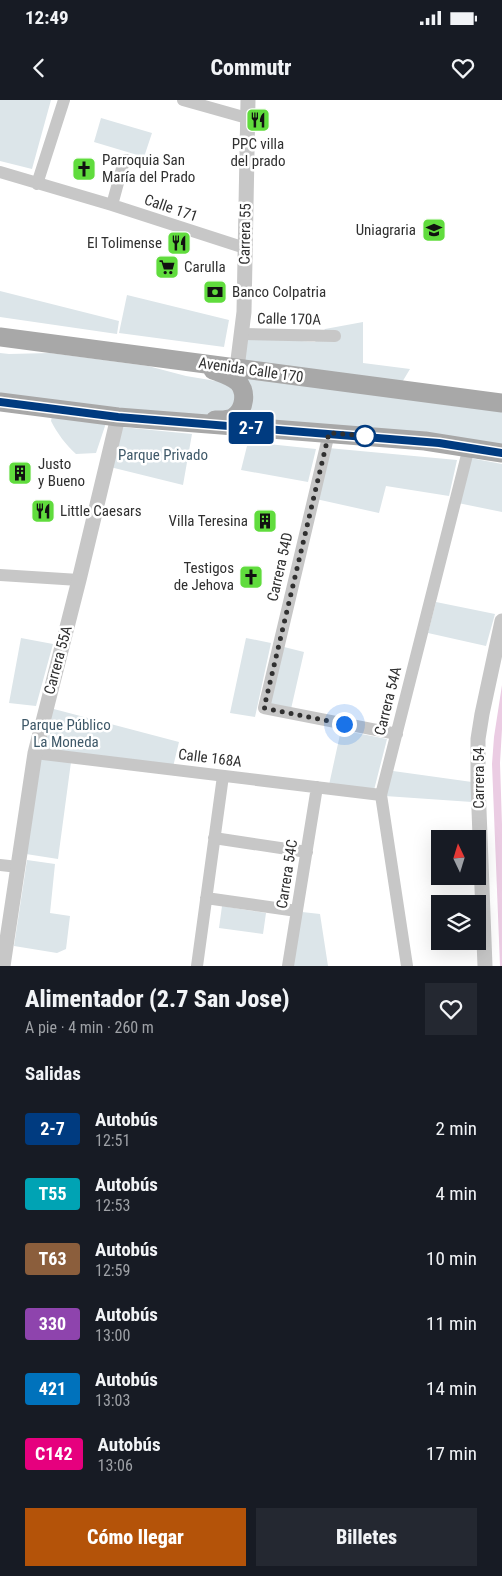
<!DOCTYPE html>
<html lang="es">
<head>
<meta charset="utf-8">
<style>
  body { margin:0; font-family:"Roboto Condensed",sans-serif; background:#242831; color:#f1f3f6; height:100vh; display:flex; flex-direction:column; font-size:19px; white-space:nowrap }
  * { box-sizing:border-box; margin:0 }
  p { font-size:16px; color:#9ea1a6 }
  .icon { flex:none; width:28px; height:28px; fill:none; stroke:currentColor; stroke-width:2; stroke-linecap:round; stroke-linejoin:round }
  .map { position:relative; height:866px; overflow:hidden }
  .details { display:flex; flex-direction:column; background:#171b24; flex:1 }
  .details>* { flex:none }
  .badge { padding:0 10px; border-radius:4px; font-size:18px; line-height:32px }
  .needle { width:32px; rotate:356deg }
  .buttons { position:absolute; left:431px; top:730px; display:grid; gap:10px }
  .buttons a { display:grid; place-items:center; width:55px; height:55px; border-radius:0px; background:#171b24; box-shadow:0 5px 20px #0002; font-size:25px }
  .you { position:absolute; width:25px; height:25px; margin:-12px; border:4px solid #fff; border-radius:50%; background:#1a73e8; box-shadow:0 0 0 8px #1a73e833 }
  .map>.badge { position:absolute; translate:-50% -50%; box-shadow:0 0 0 2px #fff }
  h2 { padding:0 25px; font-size:19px; line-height:45px }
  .round { display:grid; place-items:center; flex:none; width:52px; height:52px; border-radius:0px; background:#242831 }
  .summary { display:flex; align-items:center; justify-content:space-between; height:85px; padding:0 25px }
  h1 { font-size:24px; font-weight:800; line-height:38px }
  .button { display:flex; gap:10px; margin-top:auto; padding:10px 25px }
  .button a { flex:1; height:58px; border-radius:0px; background:#b45309; color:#fff; font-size:20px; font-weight:800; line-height:58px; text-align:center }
  .button a+a { background:#242831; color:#f1f3f6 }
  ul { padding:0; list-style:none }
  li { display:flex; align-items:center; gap:15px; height:65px; padding:0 25px }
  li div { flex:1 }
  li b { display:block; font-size:19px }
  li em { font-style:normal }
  li .badge { min-width:55px; font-weight:700; text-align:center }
  .status { display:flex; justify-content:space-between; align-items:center; height:35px; padding:0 25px; background:#171b24; direction:ltr }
  .status svg { height:14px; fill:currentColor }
  header { display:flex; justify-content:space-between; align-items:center; height:65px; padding:0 25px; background:#171b24; font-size:22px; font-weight:800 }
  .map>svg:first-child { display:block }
  .green { fill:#dce5e9 }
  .water { fill:#ebcce3 }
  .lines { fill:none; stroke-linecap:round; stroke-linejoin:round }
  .minor { stroke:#c7c7c7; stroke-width:12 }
  .tertiary { stroke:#c7c7c7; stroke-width:15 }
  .primary { stroke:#a8a8a8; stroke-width:19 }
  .line-casing { stroke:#fff; stroke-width:11 }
  .line { stroke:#003b80; stroke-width:8 }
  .walk { stroke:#303030; stroke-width:5; stroke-dasharray:0 9 }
  .stop-dot { fill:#fff; stroke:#003b80; stroke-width:2.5 }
  .labels { text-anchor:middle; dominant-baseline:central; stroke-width:5; stroke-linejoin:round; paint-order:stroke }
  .poi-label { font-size:15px; fill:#303030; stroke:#fff; text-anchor:start }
  .street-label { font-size:15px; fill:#303030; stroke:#fff }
  .park-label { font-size:15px; fill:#3f5969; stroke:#fff }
</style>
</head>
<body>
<div class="status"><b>12:49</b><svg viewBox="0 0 49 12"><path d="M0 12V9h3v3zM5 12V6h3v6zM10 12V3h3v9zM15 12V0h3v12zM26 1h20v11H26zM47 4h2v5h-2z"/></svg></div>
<header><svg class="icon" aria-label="back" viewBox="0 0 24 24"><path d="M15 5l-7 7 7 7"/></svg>Commutr<svg class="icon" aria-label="heart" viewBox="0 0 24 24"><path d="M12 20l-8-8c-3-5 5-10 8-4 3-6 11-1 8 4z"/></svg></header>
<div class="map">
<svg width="502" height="866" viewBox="0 0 502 866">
  <rect width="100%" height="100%" fill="#fff"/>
  <path class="green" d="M 0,0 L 51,0 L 32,69 L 0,61 Z
    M 101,18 L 152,33 L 144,57 L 94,42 Z
    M 0,191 L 119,221 L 117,234 L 0,217 Z
    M 127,195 L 229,220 L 224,247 L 119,233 Z
    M 363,222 L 363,263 L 410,269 L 401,284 L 241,264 L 246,237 L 315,242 L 325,229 Z
    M 0,253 L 9,254 L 50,253 L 96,259 L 148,266 L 186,276 L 222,282 L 227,283 L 236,295 L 236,306 L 226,316 L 173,314 L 0,295 Z
    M 246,278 L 502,312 L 502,349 L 287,326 L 242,317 Z
    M 52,316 L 106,323 L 96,353 L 76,354 C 66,345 57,333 51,321 Z
    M 121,327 L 192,334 L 183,385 L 110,367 Z
    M 248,342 L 316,349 L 308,382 L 241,370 Z
    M 328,348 L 457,360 L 449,396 L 386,386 L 379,413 L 316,399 Z
    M 470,358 L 502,364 L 502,412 L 458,403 Z
    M 436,502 L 495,514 L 486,546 L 428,533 Z
    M 21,538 L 53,544 L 36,606 L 9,603 Z
    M 246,538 L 271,543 L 255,617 L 230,613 Z
    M 284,547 L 304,552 L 291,609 L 270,605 Z
    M 50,608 L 179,642 L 173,667 L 40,651 Z
    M 341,630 L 387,639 L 374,690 L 329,685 Z
    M 40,659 L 71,662 L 58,759 L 26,754 Z
    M 393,671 L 472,682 L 472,702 L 385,696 Z
    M 27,760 L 55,764 L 50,813 L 70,816 L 66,849 L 57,853 L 14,846 Z
    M 222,806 L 266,813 L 263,834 L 219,828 Z
    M 302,812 L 320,814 L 328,866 L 293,866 Z"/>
  <path class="water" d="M 502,585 L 502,629 L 500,663 L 502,725 L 502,866 L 500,866 L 492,664 L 494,637 Z"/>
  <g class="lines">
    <path class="minor" d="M 183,0 L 247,18
      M 0,72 L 112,105 L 245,148
      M 37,84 L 64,0
      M 112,105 L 124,61 L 126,60
      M 242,234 L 335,236
      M 329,333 L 264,608 L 397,634
      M 0,475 L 79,480
      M 35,653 L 381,695
      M 214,738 L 307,752
      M 0,765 L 18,767
      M 206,798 L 297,811
      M 197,866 L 223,676
      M 288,866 L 317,687
      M 407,866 L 381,695 L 469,347"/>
    <path class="tertiary" d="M 237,268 L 244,212 L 248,0
      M 3,866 L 35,653 L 79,480 L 118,317
      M 485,866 L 478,684 L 478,639 L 482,614 L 502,521"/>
    <path class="primary" d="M 0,237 L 502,303
      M 213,270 C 221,273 231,276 238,282 C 247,292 245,309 234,317 C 228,321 221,320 215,320
      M 0,302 L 118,317 L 425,341 L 502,353"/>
  </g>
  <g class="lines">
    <g class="line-casing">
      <path id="line" d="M 0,302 L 118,317 L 439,343 L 502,353"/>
    </g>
    <use href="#line" class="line"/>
    <path class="walk" d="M 344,624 L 264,608 L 329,333 L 368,336 L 365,336"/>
  </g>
  <defs>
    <g id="restaurant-square" transform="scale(1.25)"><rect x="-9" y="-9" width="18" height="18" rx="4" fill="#60dc3d" stroke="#fff"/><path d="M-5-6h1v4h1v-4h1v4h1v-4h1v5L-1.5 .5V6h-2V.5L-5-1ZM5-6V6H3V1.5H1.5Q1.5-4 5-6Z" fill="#111"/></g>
    <g id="church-square" transform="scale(1.25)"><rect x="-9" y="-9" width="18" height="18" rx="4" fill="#60dc3d" stroke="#fff"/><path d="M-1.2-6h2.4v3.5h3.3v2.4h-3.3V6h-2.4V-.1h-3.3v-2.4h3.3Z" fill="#111"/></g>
    <g id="university-square" transform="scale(1.25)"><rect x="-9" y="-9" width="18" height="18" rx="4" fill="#60dc3d" stroke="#fff"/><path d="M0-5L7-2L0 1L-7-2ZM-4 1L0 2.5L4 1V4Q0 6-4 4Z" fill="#111"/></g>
    <g id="supermarket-square" transform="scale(1.25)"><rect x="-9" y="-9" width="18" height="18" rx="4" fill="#60dc3d" stroke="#fff"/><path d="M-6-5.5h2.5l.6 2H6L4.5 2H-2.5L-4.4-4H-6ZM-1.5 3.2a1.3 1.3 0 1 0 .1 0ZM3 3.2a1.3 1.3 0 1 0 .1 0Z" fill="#111"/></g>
    <g id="bank-square" transform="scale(1.25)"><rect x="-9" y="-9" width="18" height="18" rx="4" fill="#60dc3d" stroke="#fff"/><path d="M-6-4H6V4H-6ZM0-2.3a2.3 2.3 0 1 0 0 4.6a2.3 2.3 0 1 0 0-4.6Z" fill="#111"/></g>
    <g id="building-square" transform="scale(1.25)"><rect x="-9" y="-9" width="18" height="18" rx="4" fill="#60dc3d" stroke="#fff"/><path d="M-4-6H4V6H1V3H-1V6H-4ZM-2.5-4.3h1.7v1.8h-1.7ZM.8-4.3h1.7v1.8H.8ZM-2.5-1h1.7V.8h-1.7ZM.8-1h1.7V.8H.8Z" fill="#111"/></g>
  </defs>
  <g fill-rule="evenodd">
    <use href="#restaurant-square" x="258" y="20"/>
    <use href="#church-square" x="84" y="69"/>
    <use href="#university-square" x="434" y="130"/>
    <use href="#restaurant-square" x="179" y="143"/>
    <use href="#supermarket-square" x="167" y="167"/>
    <use href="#bank-square" x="215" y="192"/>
    <use href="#building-square" x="20" y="373"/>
    <use href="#restaurant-square" x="43" y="411"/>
    <use href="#building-square" x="265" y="421"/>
    <use href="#church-square" x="251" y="477"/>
  </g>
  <circle class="stop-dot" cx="365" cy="336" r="10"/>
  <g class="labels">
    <g class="poi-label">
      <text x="258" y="44" text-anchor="middle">PPC villa<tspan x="258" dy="17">del prado</tspan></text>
      <text x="102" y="60">Parroquia San<tspan x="102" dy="17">María del Prado</tspan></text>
      <text x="416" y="130" text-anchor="end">Uniagraria</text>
      <text x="162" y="143" text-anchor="end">El Tolimense</text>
      <text x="184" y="167">Carulla</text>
      <text x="232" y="192">Banco Colpatria</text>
      <text x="38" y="364">Justo<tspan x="38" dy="17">y Bueno</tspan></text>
      <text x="60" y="411">Little Caesars</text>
      <text x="248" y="421" text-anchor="end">Villa Teresina</text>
      <text x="234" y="468" text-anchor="end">Testigos<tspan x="234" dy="17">de Jehova</tspan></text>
    </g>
    <g class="street-label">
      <text transform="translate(171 108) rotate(19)">Calle 171</text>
      <text transform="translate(245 134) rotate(-89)">Carrera 55</text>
      <text transform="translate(289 219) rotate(1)">Calle 170A</text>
      <text transform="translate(251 270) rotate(8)">Avenida Calle 170</text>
      <text transform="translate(280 467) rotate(-77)">Carrera 54D</text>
      <text transform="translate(58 560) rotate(-75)">Carrera 55A</text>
      <text transform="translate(388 601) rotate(-76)">Carrera 54A</text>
      <text transform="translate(210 658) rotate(7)">Calle 168A</text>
      <text transform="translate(479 678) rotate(-90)">Carrera 54</text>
      <text transform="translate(287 774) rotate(-81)">Carrera 54C</text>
    </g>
    <g class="park-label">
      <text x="163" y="355">Parque Privado</text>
      <text x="66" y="625">Parque Público<tspan x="66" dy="17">La Moneda</tspan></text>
    </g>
  </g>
</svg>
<div class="buttons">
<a><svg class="needle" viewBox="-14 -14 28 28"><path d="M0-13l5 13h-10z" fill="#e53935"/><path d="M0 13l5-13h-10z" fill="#9ea1a6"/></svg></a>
<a><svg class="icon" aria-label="layers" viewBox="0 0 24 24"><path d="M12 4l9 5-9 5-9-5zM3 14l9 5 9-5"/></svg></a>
</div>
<div class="you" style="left:344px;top:624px"></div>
<b class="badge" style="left:251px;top:328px;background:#003b80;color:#fff">2-7</b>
</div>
<section class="details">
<div class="summary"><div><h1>Alimentador (2.7 San Jose)</h1><p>A pie · 4 min · 260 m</p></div><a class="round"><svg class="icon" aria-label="heart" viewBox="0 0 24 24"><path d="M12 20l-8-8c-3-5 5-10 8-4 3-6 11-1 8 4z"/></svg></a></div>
<h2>Salidas</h2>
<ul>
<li><span class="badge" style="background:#003b80;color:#fff">2-7</span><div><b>Autobús</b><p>12:51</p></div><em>2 min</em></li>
<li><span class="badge" style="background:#00a3b4;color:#fff">T55</span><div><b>Autobús</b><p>12:53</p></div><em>4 min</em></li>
<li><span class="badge" style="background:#8b5e3c;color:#fff">T63</span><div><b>Autobús</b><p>12:59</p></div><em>10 min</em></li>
<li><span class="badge" style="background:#8e44ad;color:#fff">330</span><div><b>Autobús</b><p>13:00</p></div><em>11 min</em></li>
<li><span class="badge" style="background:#0072bc;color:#fff">421</span><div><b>Autobús</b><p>13:03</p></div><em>14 min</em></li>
<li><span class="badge" style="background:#e6007e;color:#fff">C142</span><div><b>Autobús</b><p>13:06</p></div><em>17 min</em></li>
</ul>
<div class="button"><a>Cómo llegar</a><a>Billetes</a></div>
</section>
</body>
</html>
